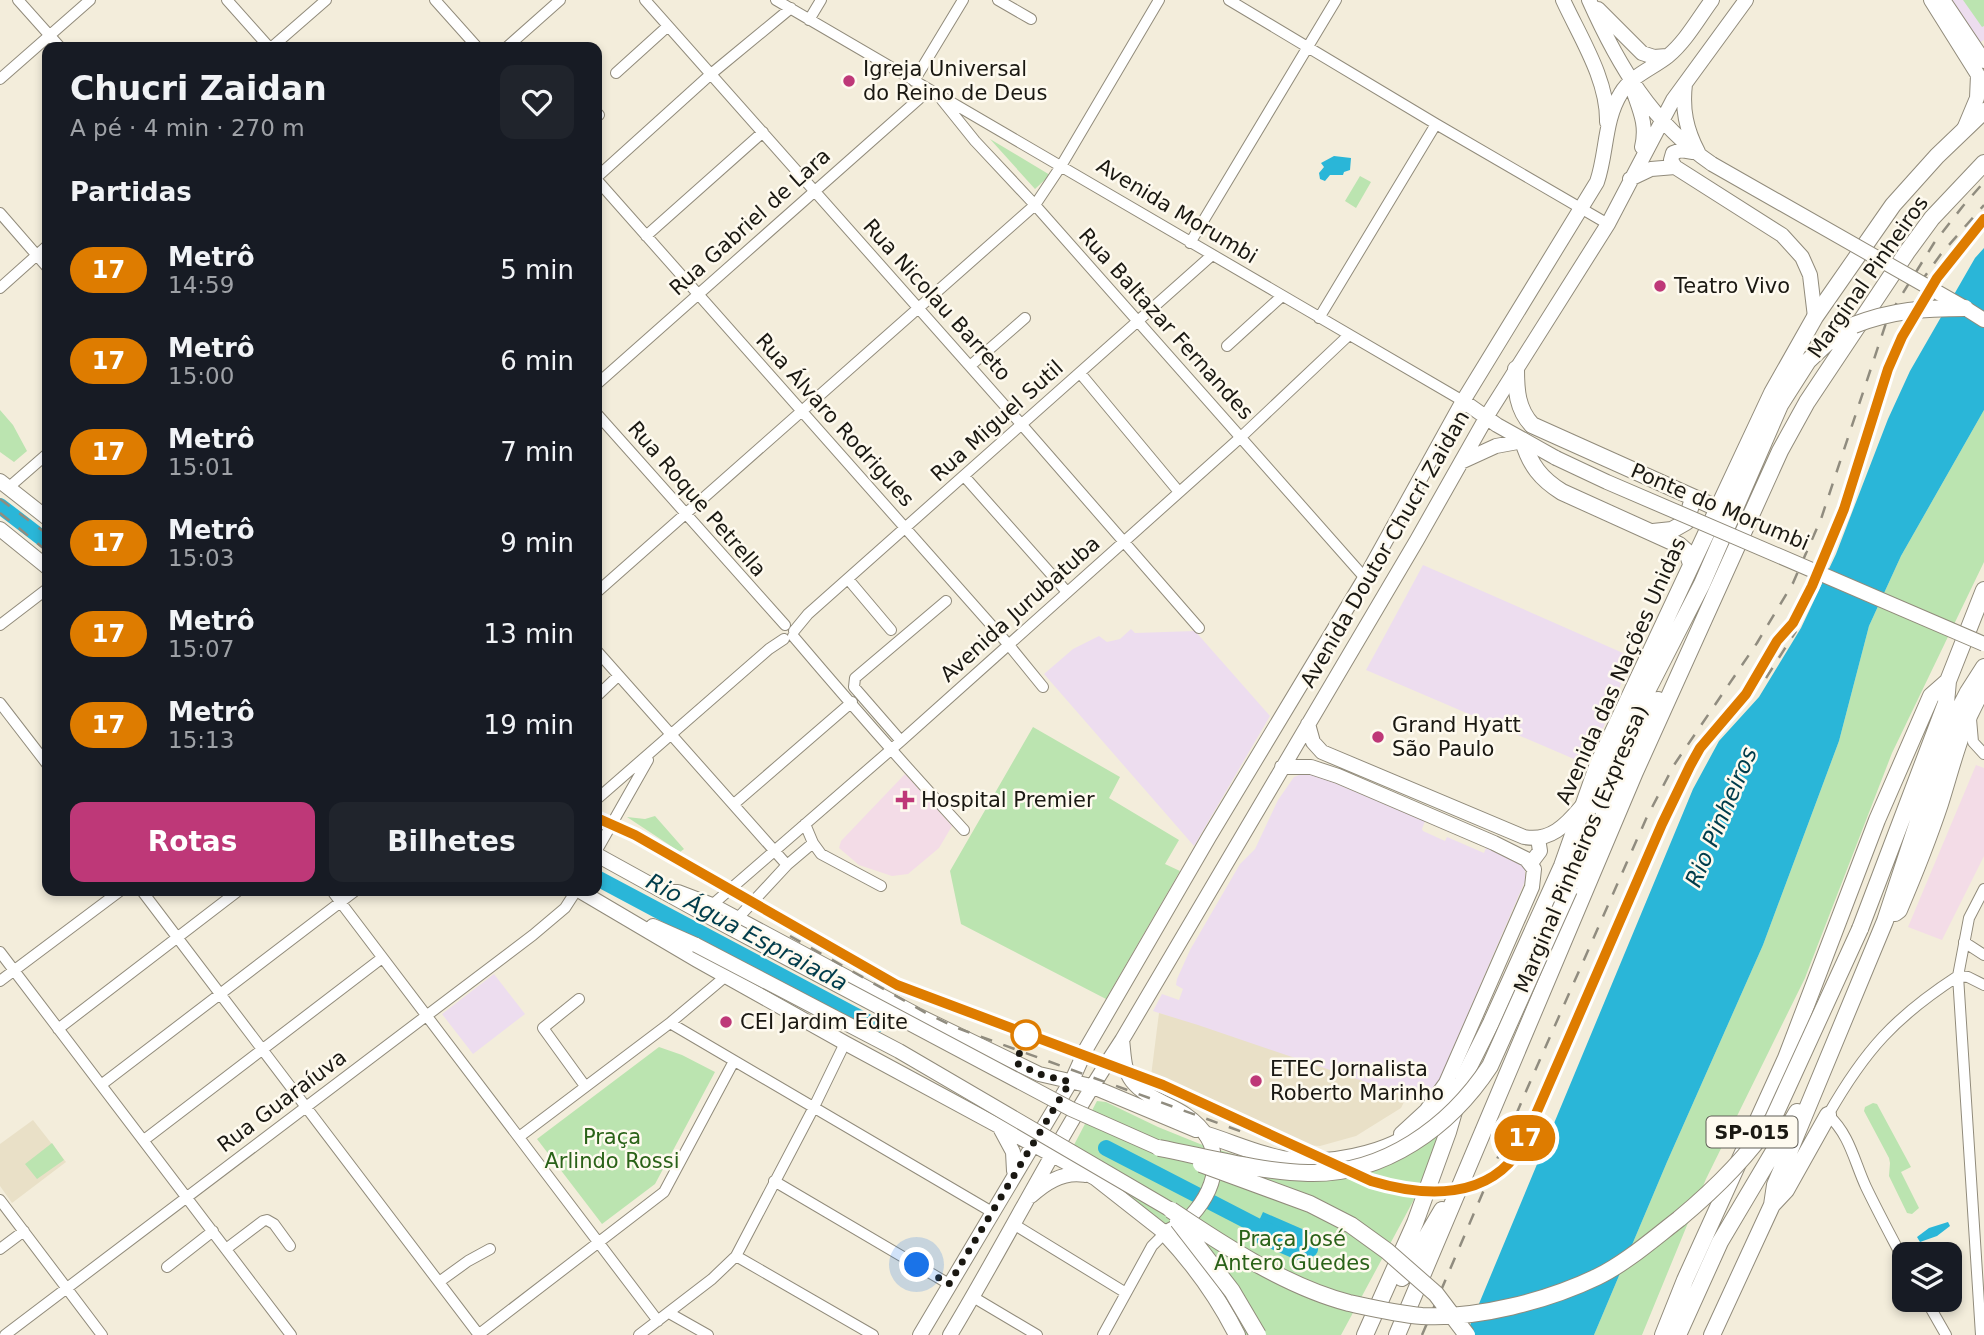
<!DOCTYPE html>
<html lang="pt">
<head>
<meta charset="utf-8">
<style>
  body { margin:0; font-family:"DejaVu Sans",sans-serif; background:#20242c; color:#f1f3f6; height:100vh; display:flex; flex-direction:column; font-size:26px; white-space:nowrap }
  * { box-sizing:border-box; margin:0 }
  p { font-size:23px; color:#9ea1a6 }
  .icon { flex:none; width:38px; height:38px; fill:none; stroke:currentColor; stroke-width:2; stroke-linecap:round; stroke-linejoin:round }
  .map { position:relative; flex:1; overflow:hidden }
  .drawer { position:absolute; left:42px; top:42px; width:560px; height:854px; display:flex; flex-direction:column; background:#171b24; border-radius:14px; box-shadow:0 4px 10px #0003 }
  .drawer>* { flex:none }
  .badge { padding:0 14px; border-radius:23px; font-size:24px; line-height:46px }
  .buttons { position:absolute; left:1892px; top:1242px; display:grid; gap:14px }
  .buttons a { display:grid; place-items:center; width:70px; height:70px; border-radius:14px; background:#171b24; box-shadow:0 4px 10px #0003; font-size:35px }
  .you { position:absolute; width:35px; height:35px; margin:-18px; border:5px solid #fff; border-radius:50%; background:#1a73e8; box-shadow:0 0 0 10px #1a73e833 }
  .map>.badge { position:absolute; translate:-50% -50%; box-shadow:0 0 0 4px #fff }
  h2 { padding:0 28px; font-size:26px; line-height:63px }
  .round { display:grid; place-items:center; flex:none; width:74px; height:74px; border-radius:14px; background:#20242c }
  .summary { display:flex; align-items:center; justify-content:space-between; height:119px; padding:0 28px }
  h1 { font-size:33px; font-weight:600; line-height:52px }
  .cta { display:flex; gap:14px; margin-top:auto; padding:14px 28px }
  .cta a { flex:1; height:80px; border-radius:14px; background:#be3878; color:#fff; font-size:28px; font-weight:600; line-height:80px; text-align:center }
  .cta a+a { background:#20242c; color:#f1f3f6 }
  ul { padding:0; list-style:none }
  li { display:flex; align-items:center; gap:21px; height:91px; padding:0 28px }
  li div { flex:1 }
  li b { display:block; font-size:26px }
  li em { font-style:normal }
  li .badge { min-width:77px; font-weight:700; text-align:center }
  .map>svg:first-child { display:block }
  .commercial { fill:#edddef }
  .built { fill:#e9e0c7 }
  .medical { fill:#f3dce7 }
  .green { fill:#bbe4b0 }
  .water { fill:#2ab6d8 }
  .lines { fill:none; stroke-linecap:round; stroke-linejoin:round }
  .river { stroke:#2ab6d8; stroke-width:16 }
  .minor-casing { stroke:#918b7b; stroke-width:12 }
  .major-casing { stroke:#918b7b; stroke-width:16 }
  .highway-casing { stroke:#918b7b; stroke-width:18 }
  .minor { stroke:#fff; stroke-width:10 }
  .major { stroke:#fff; stroke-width:14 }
  .highway { stroke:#fff; stroke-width:16 }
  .rail { stroke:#908c7f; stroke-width:2.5; stroke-dasharray:12 12; stroke-linecap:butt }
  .major-bridge-casing { stroke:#918b7b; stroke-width:16; stroke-linecap:butt }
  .highway-bridge-casing { stroke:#918b7b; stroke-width:18; stroke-linecap:butt }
  .major-bridge { stroke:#fff; stroke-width:14 }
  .highway-bridge { stroke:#fff; stroke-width:16 }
  .line-casing { stroke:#fff; stroke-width:16 }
  .line { stroke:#de7c00; stroke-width:10 }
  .walk { stroke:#1a1812; stroke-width:7; stroke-dasharray:0 12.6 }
  .poi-dot { fill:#be3878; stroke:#fefaef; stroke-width:2.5 }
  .stop-dot { fill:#fff; stroke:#de7c00; stroke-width:3.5 }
  .labels { text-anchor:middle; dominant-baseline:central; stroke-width:5; stroke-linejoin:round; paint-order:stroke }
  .shield { fill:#fefaef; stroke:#5e5c54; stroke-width:2 }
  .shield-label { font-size:19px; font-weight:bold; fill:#1a1812 }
  .poi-label { font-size:21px; fill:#1a1812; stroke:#fefaef; text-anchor:start }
  .street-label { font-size:21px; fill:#1a1812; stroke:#fefaef }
  .park-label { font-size:21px; fill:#2a6218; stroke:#fefaef }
  .water-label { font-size:23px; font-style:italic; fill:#003c4b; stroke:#fefaef }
</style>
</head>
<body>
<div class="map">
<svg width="1984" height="1335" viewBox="0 0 1984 1335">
  <rect width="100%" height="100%" fill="#f3eddb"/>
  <path class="commercial" d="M 1943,0 L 1984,0 L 1984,40 L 1974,46 Z
    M 1423,565 L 1632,657 L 1588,765 L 1366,670 Z
    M 1131,629 L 1135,633 L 1195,631 L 1270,716 L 1194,846 L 1044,674 L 1073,649 L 1099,636 L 1107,642 L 1120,639 Z
    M 1304,773 L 1316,775 L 1425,821 L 1422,829 L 1423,831 L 1445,841 L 1447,837 L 1484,853 L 1486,848 L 1522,865 L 1525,869 L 1525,881 L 1441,1076 L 1428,1100 L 1419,1097 L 1418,1100 L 1153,1011 L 1162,994 L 1179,1000 L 1183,989 L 1176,985 L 1177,979 L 1190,950 L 1240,864 L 1255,849 L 1278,800 L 1294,777 Z
    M 494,974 L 525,1014 L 473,1054 L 442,1014 Z"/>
  <path class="built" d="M 1159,1013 L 1198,1025 L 1407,1096 L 1401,1108 L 1356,1136 L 1320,1146 L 1304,1145 L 1150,1084 Z
    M 33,1120 L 66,1162 L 12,1203 L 0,1186 L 0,1144 Z"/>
  <path class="medical" d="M 1976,765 L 1984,768 L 1984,856 L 1942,940 L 1908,927 Z
    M 905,774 L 952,826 L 939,848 L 908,874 L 892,876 L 859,865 L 839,848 L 841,841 Z"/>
  <path class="green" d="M 1963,0 L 1984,0 L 1984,26 L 1982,27 Z
    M 990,139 L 1050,175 L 1035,189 Z
    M 1360,176 L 1371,182 L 1356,208 L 1345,201 Z
    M 0,410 L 13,425 L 27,451 L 14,462 L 0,452 Z
    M 1984,410 L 1984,562 L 1892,753 L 1805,978 L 1706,1179 L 1642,1335 L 1594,1335 L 1667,1162 L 1763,945 L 1839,741 L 1869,626 L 1901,556 Z
    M 1033,727 L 1120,777 L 1109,798 L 1179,840 L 1165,864 L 1180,871 L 1106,999 L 961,924 L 950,871 Z
    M 655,816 L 684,849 L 680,852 L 627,817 L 645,819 Z
    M 659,1047 L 682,1055 L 715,1072 L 655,1184 L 602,1224 L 537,1139 Z
    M 1097,1101 L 1106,1102 L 1158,1127 L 1200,1144 L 1262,1163 L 1301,1169 L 1442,1128 L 1445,1134 L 1418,1192 L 1341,1335 L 1246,1335 L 1191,1254 L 1064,1164 Z
    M 1873,1103 L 1877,1104 L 1911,1167 L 1901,1172 L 1919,1208 L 1912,1214 L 1907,1213 L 1889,1176 L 1890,1163 L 1889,1158 L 1864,1111 L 1865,1107 Z
    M 52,1143 L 64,1160 L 37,1179 L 25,1164 Z"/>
  <path class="water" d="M 1334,156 L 1351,158 L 1350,170 L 1344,172 L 1343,175 L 1330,175 L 1325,181 L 1320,179 L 1319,173 L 1324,167 L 1321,163 Z
    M 1984,248 L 1984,410 L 1901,556 L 1869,626 L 1839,741 L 1763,945 L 1667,1162 L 1594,1335 L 1466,1335 L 1693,789 L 1719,741 L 1759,697 L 1801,628 L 1836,554 L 1888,419 L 1910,371 L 1975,258 Z
    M 1263,1212 L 1316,1235 L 1304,1263 L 1250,1240 Z
    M 1948,1222 L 1950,1226 L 1937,1236 L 1920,1242 L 1917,1237 L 1929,1228 Z"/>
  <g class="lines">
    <path class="river" d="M 0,506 L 47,542
      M 597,878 L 875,1026
      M 1106,1148 L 1257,1226 L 1310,1249"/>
    <g class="minor-casing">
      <path id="minor" d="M 18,0 L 60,47
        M 227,0 L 269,47
        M 435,0 L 477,47
        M 645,0 L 1022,425 L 1199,628
        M 776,0 L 1463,401
        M 998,0 L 1031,19
        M 1229,0 L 1436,124 L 1608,224
        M 809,20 L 821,0
        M 272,47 L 326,0
        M 507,47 L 560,0
        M 616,73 L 668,26
        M 0,79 L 90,0
        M 914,81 L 963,0
        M 942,100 L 975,141 L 1035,205 L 1365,578
        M 597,113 L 599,115
        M 597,177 L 711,74 L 791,8
        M 597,180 L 1008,644 L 1043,687
        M 0,213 L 47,267
        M 646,236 L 763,132
        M 1190,243 L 1336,0
        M 0,288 L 47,246
        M 1319,318 L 1436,124
        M 1227,346 L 1282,296
        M 970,366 L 1025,318
        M 1080,373 L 1179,492
        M 597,384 L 929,90
        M 597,414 L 785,625
        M 964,476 L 1067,592
        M 8,488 L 47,454
        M 848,579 L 891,630
        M 597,592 L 1035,205 L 1061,166 L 1159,0
        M 0,625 L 47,589
        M 794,631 L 808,614 L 1211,256
        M 793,636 C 849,702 906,767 964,830
        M 597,651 L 787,865
        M 597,696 L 618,676
        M 0,703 L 47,764
        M 1971,719 L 1973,742 L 1984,754
        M 901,741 L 854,687 L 855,678 L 946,601
        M 597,799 L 769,649 L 784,639
        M 734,804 L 852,702
        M 805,824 L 813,843 L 821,854 L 881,886
        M 597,850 L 648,760
        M 142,891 L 479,1335
        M 332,891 L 658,1321
        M 712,905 L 901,741 L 1241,437 L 1349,335
        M 737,919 L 787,865 L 813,843
        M 1964,942 L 1984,955
        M 0,952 L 291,1335
        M 1958,976 L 1968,977 L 1984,985
        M 0,981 L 120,891
        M 579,999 L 543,1028 L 585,1086
        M 670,1023 L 992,1212
        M 58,1029 L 238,891
        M 101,1085 L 355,891
        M 519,1137 L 670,1023 L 726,976
        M 144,1140 L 382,958
        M 774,1181 L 949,1284
        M 0,1200 L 102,1335
        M 1015,1225 L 1126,1293
        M 0,1249 L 24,1231
        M 226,1249 L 263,1221 L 267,1220 L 274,1224 L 290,1246
        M 736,1256 L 873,1335
        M 1904,1261 C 1891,1236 1878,1212 1866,1187 C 1854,1161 1850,1135 1828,1115 C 1865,1050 1895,1017 1958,976
        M 167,1267 L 213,1231
        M 439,1282 L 468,1261 L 490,1249
        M 973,1297 L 1037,1335
        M 1926,1300 L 1946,1335
        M 669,1313 L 708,1335
        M 5,1335 L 533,935 L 565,908 L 576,891
        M 478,1335 L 664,1192 L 734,1061
        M 639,1335 L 712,1279 L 736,1256 L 813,1109 L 845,1043
        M 1103,1335 L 1152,1246 L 1165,1233
        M 1981,1335 L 1958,976 L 1969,918 L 1984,889"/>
    </g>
    <g class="major-casing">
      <path id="major" d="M 1563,0 C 1580,37 1608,80 1607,122
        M 1589,0 C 1618,65 1652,123 1712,164
        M 1931,0 L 1978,75 L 1977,98 L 1964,129
        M 1943,0 L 1984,61
        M 1598,9 L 1642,53 L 1654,57 L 1667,56
        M 1685,84 C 1682,109 1686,129 1698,152
        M 1634,93 C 1641,113 1647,126 1642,147
        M 1675,167 L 1671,160 L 1673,153 L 1681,150 L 1693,152
        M 1630,179 L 1651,169 L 1675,167 L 1782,235 L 1802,257 L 1810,275 L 1815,317
        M 1965,308 L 1984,320
        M 1463,401 L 1497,425 L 1556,458
        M 1461,462 L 1496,446 L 1523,441
        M 0,481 L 47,518
        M 0,529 L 47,567
        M 1308,724 L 1313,742 L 1322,752 L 1524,837 C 1550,842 1566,825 1581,807
        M 1282,767 L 1311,767 L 1338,776 L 1494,843 L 1526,859 L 1534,869 L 1532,887 L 1446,1083 L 1426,1111 L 1401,1134
        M 597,855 L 704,914
        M 1531,863 L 1540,851 L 1538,838
        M 580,891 L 697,960 L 845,1043 L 1095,1178 L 1165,1233 C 1173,1228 1184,1224 1191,1216 C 1221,1183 1225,1142 1186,1115 C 1169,1103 1145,1098 1132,1081 C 1123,1069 1124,1054 1122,1040
        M 664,892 L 678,892 L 712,905 L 919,1016 L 1039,1074 L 1091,1086 L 1196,1130
        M 653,926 L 696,945
        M 999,1126 L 1013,1152 L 1014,1171
        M 1031,1196 C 1046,1182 1065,1171 1085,1175
        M 920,1335 L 1074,1076 L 1086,1049 L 1209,837 L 1365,578 L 1463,401 L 1597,182 C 1607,153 1604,120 1621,93 C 1631,76 1653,68 1668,56 C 1686,41 1698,19 1712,0
        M 950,1335 C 1009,1237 1059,1135 1122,1040 L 1417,540 L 1490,411 L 1608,224 L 1673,100 L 1746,0"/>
    </g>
    <g class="highway-casing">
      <path id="highway" d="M 1516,369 C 1516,390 1517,409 1532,425 L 1717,508
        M 1523,441 C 1530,465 1541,479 1562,492 L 1679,545 L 1687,552 L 1691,564
        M 1653,532 L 1672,530 L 1686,522 L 1691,505
        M 1592,806 L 1626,732 L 1702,584 L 1780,405 L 1808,361 L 1827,343 L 1854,325
        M 1572,882 C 1604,823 1624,759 1658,700
        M 1895,913 L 1899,910 C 1914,875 1928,840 1940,804 C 1953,763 1961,724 1984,688
        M 1860,929 L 1946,703 L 1948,681
        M 1207,1135 C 1236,1144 1266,1158 1296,1161 C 1340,1164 1396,1152 1429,1121 C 1439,1111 1448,1099 1456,1087
        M 1772,1205 L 1786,1190 L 1828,1115
        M 1165,1233 C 1194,1264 1218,1297 1237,1335
        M 1402,1278 L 1442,1210
        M 1365,1335 L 1415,1223 L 1448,1132 L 1464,1077 L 1491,1023 L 1562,866 L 1598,764 L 1772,393 L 1815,317 L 1893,205 L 1937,156 L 1984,111
        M 1397,1335 L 1635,772 L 1780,451 L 1807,402 L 1907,252 L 1932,218 L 1984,163
        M 1663,1335 L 1685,1280 L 1786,1058 L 1877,820 L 1931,696 L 1948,681 L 1984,590
        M 1678,1335 L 1720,1242 L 1797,1112
        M 1712,1335 L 1772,1205 L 1775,1185 L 1787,1157 L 1885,921 L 1948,731 L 1968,692 L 1984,667"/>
    </g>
    <use href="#minor" class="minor"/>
    <use href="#major" class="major"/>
    <use href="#highway" class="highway"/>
    <path class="rail" d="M 1920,283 L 1941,254 L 1984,205
      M 0,499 L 47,534
      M 0,513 L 47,551
      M 1766,678 L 1796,631
      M 597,818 L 635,835 L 897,985 L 1163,1085 L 1371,1181 C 1425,1198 1489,1201 1522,1145 L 1662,824 L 1690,766 L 1700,748 L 1746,694 L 1777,641 L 1793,623 L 1812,586 L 1844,509 L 1888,369 L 1902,337 L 1937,278 L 1984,219
      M 790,936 L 926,1013 L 957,1028 L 1248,1134
      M 1422,1335 L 1527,1089 L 1646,819 L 1674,765 L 1757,643 L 1793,583 L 1821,519 L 1888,317 L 1934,243 L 1963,206 L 1984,182"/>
    <g class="major-bridge-casing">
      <path id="major-bridge" d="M 1712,164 L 1965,308
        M 1556,458 L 1607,482 L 1984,644
        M 704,914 L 1071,1109 L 1159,1148
        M 696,945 L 899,1051 L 1171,1210"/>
    </g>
    <g class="highway-bridge-casing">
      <path id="highway-bridge" d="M 1854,325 C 1893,310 1924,308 1965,308
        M 1159,1148 C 1206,1157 1261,1172 1308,1173 C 1384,1175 1450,1127 1490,1066 L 1569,890
        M 1201,1164 L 1310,1204 L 1351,1225 L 1387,1251 L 1436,1294 L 1467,1335
        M 1171,1210 C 1223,1245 1287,1287 1349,1303 C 1372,1308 1398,1314 1422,1316 C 1477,1319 1547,1301 1597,1277 C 1626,1263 1653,1239 1679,1219 C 1715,1189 1747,1158 1773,1119 L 1860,929
        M 1178,1221 L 1232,1291 L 1258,1335"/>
    </g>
    <use href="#major-bridge" class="major-bridge"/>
    <use href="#highway-bridge" class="highway-bridge"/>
  </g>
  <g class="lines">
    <g class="line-casing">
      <path id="line" d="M 597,818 L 635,835 L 897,985 L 1163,1085 L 1371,1181 C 1424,1197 1489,1201 1522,1146 L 1662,824 L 1690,766 L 1700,748 L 1746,694 L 1777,641 L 1793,623 L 1812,586 L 1844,509 L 1888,369 L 1902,337 L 1937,278 L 1984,219"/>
    </g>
    <use href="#line" class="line"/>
    <path class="walk" d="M 917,1265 L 949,1284 L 1070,1082 L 1039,1074 L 1016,1063 L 1026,1035"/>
  </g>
  <g class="poi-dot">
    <circle cx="849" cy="81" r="7"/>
    <circle cx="1660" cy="286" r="7"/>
    <circle cx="1378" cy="737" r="7"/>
    <path d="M901.5 789.5h7v7h7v7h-7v7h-7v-7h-7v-7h7z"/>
    <circle cx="726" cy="1022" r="7"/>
    <circle cx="1256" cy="1081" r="7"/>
  </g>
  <circle class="stop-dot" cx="1026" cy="1035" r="14"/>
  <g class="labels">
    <rect class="shield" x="1706.5" y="1116.5" width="91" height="31" rx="5"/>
    <g class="shield-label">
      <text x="1752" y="1132">SP-015</text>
    </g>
    <g class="poi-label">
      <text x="863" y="69">Igreja Universal<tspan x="863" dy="24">do Reino de Deus</tspan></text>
      <text x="1674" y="286">Teatro Vivo</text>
      <text x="1392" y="725">Grand Hyatt<tspan x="1392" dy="24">São Paulo</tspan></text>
      <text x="921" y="800">Hospital Premier</text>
      <text x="740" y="1022">CEI Jardim Edite</text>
      <text x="1270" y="1069">ETEC Jornalista<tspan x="1270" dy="24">Roberto Marinho</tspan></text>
    </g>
    <g class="street-label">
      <text transform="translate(1177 211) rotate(31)">Avenida Morumbi</text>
      <text transform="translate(750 222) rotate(-42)">Rua Gabriel de Lara</text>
      <text transform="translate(1868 277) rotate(-55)">Marginal Pinheiros</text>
      <text transform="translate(937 300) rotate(48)">Rua Nicolau Barreto</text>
      <text transform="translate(1166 324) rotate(48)">Rua Baltazar Fernandes</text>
      <text transform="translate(835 420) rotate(48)">Rua Álvaro Rodrigues</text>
      <text transform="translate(997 421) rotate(-42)">Rua Miguel Sutil</text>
      <text transform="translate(697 499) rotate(49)">Rua Roque Petrella</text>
      <text transform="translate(1720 507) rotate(23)">Ponte do Morumbi</text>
      <text transform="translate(1385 549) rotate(-60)">Avenida Doutor Chucri Zaidan</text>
      <text transform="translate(1020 609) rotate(-42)">Avenida Jurubatuba</text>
      <text transform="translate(1621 671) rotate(-66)">Avenida das Nações Unidas</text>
      <text transform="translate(1581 849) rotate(-67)">Marginal Pinheiros (Expressa)</text>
      <text transform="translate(282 1101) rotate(-37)">Rua Guaraíuva</text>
    </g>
    <g class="park-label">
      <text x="612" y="1137">Praça<tspan x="612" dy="24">Arlindo Rossi</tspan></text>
      <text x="1292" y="1239">Praça José<tspan x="1292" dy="24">Antero Guedes</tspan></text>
    </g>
    <g class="water-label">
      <text transform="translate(1721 817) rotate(-67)">Rio Pinheiros</text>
      <text transform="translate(747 932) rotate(28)">Rio Água Espraiada</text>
    </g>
  </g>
</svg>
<div class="buttons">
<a><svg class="icon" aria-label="layers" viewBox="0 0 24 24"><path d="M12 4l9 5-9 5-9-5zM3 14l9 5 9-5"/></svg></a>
</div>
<div class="you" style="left:917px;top:1265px"></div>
<b class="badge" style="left:1525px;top:1138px;background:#de7c00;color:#fff">17</b>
<section class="drawer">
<div class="summary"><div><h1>Chucri Zaidan</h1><p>A pé · 4 min · 270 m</p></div><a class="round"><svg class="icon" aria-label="heart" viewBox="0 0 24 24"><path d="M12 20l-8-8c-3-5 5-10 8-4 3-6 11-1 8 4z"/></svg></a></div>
<h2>Partidas</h2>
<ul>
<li><span class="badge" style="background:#de7c00;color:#fff">17</span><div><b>Metrô</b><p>14:59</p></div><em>5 min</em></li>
<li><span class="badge" style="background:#de7c00;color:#fff">17</span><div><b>Metrô</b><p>15:00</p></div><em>6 min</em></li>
<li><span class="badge" style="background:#de7c00;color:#fff">17</span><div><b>Metrô</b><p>15:01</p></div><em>7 min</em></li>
<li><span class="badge" style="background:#de7c00;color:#fff">17</span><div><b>Metrô</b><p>15:03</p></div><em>9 min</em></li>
<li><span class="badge" style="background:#de7c00;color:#fff">17</span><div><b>Metrô</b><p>15:07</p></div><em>13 min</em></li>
<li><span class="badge" style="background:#de7c00;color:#fff">17</span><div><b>Metrô</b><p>15:13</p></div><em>19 min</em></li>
</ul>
<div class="cta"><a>Rotas</a><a>Bilhetes</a></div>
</section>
</div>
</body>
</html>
